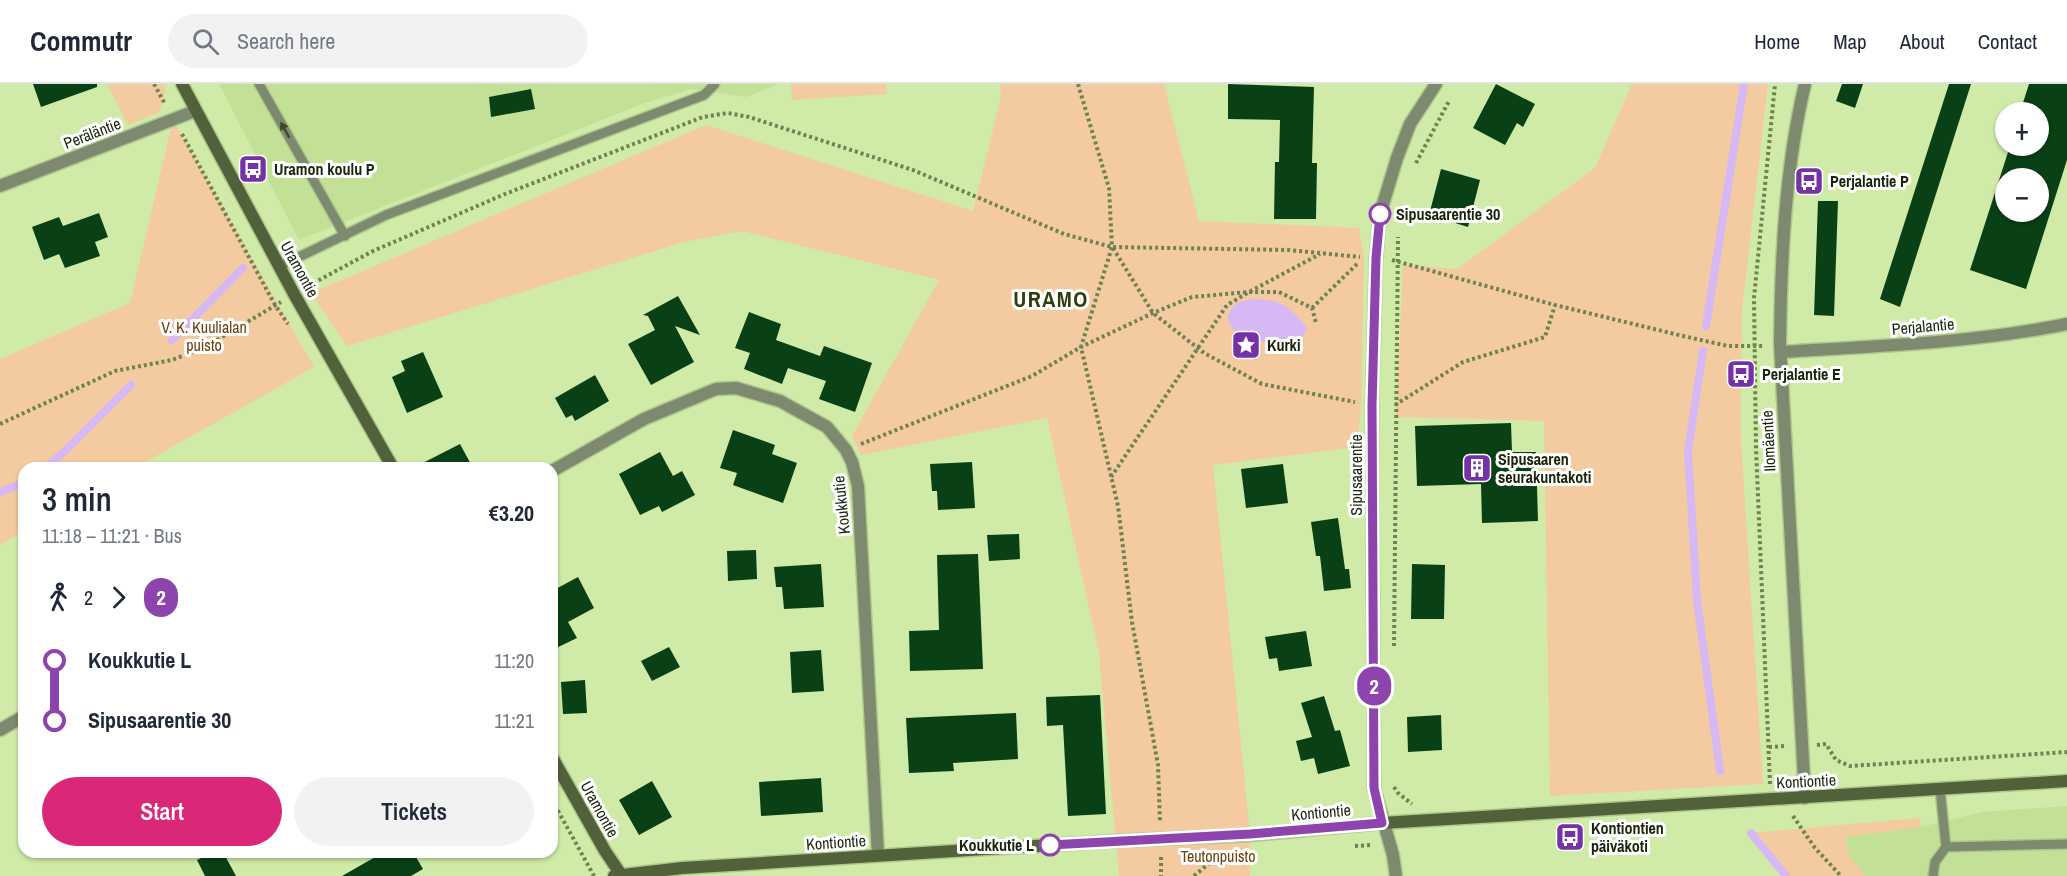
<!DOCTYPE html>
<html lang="en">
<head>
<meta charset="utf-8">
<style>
  body { margin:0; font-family:"Archivo Narrow",sans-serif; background:#f2f2f3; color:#1f2937; height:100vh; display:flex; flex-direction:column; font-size:22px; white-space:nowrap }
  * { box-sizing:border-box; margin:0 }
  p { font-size:20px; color:#747a83 }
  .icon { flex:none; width:33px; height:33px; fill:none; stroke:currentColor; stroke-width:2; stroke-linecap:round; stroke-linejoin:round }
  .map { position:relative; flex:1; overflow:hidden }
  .drawer { position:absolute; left:18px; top:378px; width:540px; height:396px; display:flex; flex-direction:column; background:#fff; border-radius:18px; box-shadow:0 2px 4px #0004 }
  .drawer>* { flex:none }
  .badge { padding:0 12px; border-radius:20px; font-size:21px; line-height:39px }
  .tools { position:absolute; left:1995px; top:18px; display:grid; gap:12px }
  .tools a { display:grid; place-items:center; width:54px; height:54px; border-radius:50%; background:#fff; box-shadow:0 2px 4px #0004; font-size:30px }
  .map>.badge { position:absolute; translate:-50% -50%; box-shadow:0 0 0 3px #fff }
  .legs { display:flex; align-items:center; gap:9px; height:66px; padding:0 24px; font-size:20px }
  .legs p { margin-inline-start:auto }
  .headline { display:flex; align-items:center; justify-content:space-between; height:102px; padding:0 24px }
  h1 { font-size:33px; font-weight:600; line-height:45px }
  .cta { display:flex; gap:12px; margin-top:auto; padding:12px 24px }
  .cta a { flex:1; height:69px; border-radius:36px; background:#db2777; color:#fff; font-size:24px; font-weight:600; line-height:69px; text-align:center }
  .cta a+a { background:#f2f2f3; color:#1f2937 }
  ul { padding:0 24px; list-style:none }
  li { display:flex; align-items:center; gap:21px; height:60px; font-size:22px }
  li i { display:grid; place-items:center; width:9px; height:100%; margin:0 8px; background:currentColor }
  li i::after { content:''; width:15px; height:15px; margin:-8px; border:4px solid; border-radius:50%; background:#fff }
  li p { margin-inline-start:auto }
  li:first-child i { background:linear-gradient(#0000 50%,currentColor 0) }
  li:last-child i { background:linear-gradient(currentColor 50%,#0000 0) }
  header { display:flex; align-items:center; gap:36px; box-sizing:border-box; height:84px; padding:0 30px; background:#fff; border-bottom:2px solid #e0e1e3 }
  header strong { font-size:28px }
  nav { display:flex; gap:33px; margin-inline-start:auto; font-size:21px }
  .search { width:420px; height:54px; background:#f2f2f3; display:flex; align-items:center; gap:15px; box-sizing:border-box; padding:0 21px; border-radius:33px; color:#747a83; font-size:22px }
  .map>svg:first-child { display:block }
  .built { fill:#c2e196 }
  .green { fill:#f4caa0 }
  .water { fill:#d6b8f5 }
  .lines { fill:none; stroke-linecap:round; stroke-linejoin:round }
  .stream { stroke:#d6b8f5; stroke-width:8 }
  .building { fill:#094015; fill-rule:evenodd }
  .lane-casing { stroke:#aec78b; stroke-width:12 }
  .street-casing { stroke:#aec78b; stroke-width:15 }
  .secondary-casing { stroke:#aec78b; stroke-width:15 }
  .path { stroke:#6f8254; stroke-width:4; stroke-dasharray:3 3; stroke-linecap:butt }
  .lane { stroke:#7e8a6f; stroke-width:9 }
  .street { stroke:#7e8a6f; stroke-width:12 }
  .secondary { stroke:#516139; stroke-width:12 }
  .oneway { fill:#3d482d }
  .line-1-casing { stroke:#fff; stroke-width:14 }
  .line-1 { stroke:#8e44ad; stroke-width:9 }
  .stop-1-dot { fill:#fff; stroke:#8e44ad; stroke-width:3 }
  .labels { text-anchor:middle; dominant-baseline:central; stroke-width:6; stroke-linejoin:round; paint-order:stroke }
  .street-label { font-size:16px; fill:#1a2409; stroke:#fff }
  .poi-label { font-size:16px; font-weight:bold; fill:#1a2409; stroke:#fff; text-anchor:start }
  .stop-label { font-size:16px; font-weight:bold; fill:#1a2409; stroke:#fff; text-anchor:start }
  .park-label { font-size:16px; fill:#6c420e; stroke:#fff }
  .district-label { font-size:22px; font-weight:bold; letter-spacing:1.5px; fill:#2d3d0c; stroke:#fff }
</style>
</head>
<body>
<header>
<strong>Commutr</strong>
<div class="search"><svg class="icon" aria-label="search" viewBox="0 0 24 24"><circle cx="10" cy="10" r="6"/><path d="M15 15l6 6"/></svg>Search here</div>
<nav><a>Home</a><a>Map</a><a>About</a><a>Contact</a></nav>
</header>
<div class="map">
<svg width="2067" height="792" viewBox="0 0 2067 792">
  <rect width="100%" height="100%" fill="#cfeba7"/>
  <path class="built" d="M 219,0 L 779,0 L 746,13 L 692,5 L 642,20 L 299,156 Z
    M 2067,722 L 2067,792 L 1865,792 L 1849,772 L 1845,753 L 1874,748 L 1921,743 L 1982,728 Z"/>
  <path class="green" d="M 107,0 L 163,0 L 166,7 L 159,28 L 128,41 Z
    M 791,0 L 886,0 L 887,10 L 792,16 Z
    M 1000,0 L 1164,0 L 1199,137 L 1359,144 L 1364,174 L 1361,324 L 1357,363 L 1213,381 L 1250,751 L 1250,792 L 1119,792 L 1099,569 L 1047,334 L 861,371 L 852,352 L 939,196 L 742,147 L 684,158 L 347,262 L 311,209 L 706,41 L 973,127 L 1001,13 Z
    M 1632,0 L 1768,0 L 1742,225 L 1741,290 L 1741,356 L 1763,700 L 1550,712 L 1544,337 L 1396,333 L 1403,181 L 1457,185 L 1595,84 Z
    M 173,36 L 314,283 L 135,384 L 24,384 L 24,447 L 0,461 L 0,275 L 130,219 Z
    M 1920,734 L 1921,743 L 1845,753 L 1849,772 L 1866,792 L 1786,792 L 1751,749 Z"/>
  <path class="water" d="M 1251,215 C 1281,216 1288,220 1307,244 C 1296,276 1252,255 1232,245 L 1227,231 L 1237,219 Z"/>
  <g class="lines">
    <path class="stream" d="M 1706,242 L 1744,0
      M 172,256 L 243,184
      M 1703,267 L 1688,367 L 1697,516 L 1720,687
      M 45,384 L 65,367 L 131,301
      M 0,408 L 24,399
      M 1751,749 L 1786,792"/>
  </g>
  <path class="building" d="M 33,0 L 97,0 L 97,3 L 41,23 Z
    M 1228,0 L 1314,3 L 1312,79 L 1317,79 L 1316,135 L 1274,135 L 1275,78 L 1279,78 L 1280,36 L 1228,35 Z
    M 1496,0 L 1535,20 L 1523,43 L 1517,39 L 1505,61 L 1473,44 Z
    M 1842,0 L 1863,0 L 1855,24 L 1836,17 Z
    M 1949,0 L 1971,0 L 1900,223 L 1880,215 Z
    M 2029,0 L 2067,0 L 2067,76 L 2026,205 L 1970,186 L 2010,62 L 2038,62 L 2038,28 L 2020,28 ZM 2006,94 L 2038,94 L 2038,128 L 2006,128 Z
    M 531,5 L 535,25 L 491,33 L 489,13 Z
    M 1441,85 L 1480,96 L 1468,143 L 1429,131 Z
    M 1818,117 L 1838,117 L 1834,232 L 1814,231 Z
    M 99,129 L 108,153 L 95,158 L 100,172 L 65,184 L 59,170 L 44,176 L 32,143 L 59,133 L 63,142 Z
    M 678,212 L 700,251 L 675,242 L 694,278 L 651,301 L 628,260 L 655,246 L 648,232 L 643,231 Z
    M 749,228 L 781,240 L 776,256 L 820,272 L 824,262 L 872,279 L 855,328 L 819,315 L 826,297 L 788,284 L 782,300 L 744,285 L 750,269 L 735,264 Z
    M 423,268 L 443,313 L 407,329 L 392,293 L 405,287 L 401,277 Z
    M 595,291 L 609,317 L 575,337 L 572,331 L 566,334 L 555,314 Z
    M 1511,339 L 1512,368 L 1536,368 L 1538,437 L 1482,439 L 1481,400 L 1417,402 L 1415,342 Z
    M 733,346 L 775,361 L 772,370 L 797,379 L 783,419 L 733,401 L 737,389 L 720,384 Z
    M 460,360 L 473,384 L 413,384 Z
    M 660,368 L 673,392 L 682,387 L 695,411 L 662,428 L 659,422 L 640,431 L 619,390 Z
    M 972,378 L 975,424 L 938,426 L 937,407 L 932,407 L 930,380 Z
    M 1283,380 L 1288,419 L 1246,424 L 1241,385 Z
    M 1338,434 L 1345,485 L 1349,485 L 1351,504 L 1324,507 L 1320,472 L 1316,472 L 1311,438 Z
    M 1019,450 L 1020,475 L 989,477 L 987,451 Z
    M 756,466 L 757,495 L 728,497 L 727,467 Z
    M 978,470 L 983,585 L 910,587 L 909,547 L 939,546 L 937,471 Z
    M 821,480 L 824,523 L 784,525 L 782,503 L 776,503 L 774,483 Z
    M 1412,480 L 1445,481 L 1444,535 L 1411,535 Z
    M 578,493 L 594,524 L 568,538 L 577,554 L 552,566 L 552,507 Z
    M 1306,547 L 1312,582 L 1279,587 L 1277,574 L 1269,575 L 1265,553 Z
    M 669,563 L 680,583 L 652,597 L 641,577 Z
    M 821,566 L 824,607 L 792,609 L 790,568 Z
    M 585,596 L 587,629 L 563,630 L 561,598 Z
    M 1100,611 L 1106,730 L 1068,732 L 1063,641 L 1047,642 L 1046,613 Z
    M 1324,612 L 1335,647 L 1340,646 L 1350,682 L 1318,690 L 1314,674 L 1301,677 L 1296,657 L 1312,653 L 1301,619 Z
    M 1016,629 L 1018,675 L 953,679 L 954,687 L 909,689 L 906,634 Z
    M 1441,631 L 1442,666 L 1408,668 L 1407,633 Z
    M 821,694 L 823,728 L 761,732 L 759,698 Z
    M 652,697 L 672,733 L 639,751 L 619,716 Z
    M 213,768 L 223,768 L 236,792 L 205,792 L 197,776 Z
    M 384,768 L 413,768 L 423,785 L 411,792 L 342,792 Z"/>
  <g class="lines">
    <g class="lane-casing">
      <path id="lane" d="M 259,0 L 345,152
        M 280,182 L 386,131 L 704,11 L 715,0
        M 1940,705 L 1946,763 L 2067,760
        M 1933,792 L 1935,778 L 1946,763"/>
    </g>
    <g class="street-casing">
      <path id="street" d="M 0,102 L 195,27
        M 1781,268 C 1876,262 1973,259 2067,240
        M 552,387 L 644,335 L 716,305 L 736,304 L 780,317 L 827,343 L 846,366 L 852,378 L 858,402 L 878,771
        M 0,646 L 24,632
        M 1805,714 L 1780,259 C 1781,173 1785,84 1805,0
        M 1396,792 L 1393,771 L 1374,704 L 1372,321 L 1376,174 L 1380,130 L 1397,74 L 1410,40 L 1436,0"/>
    </g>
    <g class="secondary-casing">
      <path id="secondary" d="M 182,0 L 294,210 L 393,384
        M 552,673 L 605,767 L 622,792
        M 614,792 L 682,784 L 1116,757 L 1250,751 L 1382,739 L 2067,697"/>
    </g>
    <path class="path" d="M 154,0 L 165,20
      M 1078,0 L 1109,104 L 1112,163 L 1081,263 L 1118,422 L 1132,538 L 1158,681 L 1160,738
      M 182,50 L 275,221 L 288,240
      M 1416,79 L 1449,17
      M 1113,164 L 1153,229 L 1204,269 L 1262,300 L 1355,318
      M 1392,176 L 1555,221 L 1683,252 L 1728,262 L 1763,262
      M 308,202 L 373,167 L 505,110 L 703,33 L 728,29 L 749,33 L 913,86 L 1064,150 L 1112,163 L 1289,166 L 1360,173
      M 1312,224 L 1357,180
      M 1395,321 L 1463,278 L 1545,253 L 1555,221
      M 0,340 L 115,287 L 172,276 L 205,263 L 281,218
      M 861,360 L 1032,292 L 1081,263 L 1153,229 L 1192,213 L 1249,208 L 1279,208 L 1312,224 L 1316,239
      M 1111,393 L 1227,221 L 1249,208 L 1320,170
      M 1394,562 L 1398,153
      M 1817,661 L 1826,660 L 1836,676 L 1850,682 L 2067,668
      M 1769,663 L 1786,662
      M 1770,700 L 1756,364 L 1754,214 L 1775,0
      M 1394,703 L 1398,709 L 1412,720
      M 552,716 L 594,792
      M 1793,732 L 1815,764 L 1841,792
      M 1355,762 L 1372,761
      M 1161,773 L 1161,792
      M 1194,792 L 1219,771"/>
    <use href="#lane" class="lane"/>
    <use href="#street" class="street"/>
    <use href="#secondary" class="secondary"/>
  </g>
  <defs><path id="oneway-solid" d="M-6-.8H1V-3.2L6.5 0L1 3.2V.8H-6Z" transform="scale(1.5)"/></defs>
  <use class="oneway" href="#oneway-solid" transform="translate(285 46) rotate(-119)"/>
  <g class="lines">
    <g class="line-1-casing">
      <path id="line-1" d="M 1050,761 L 1250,750 L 1382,739 L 1374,704 L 1372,321 L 1376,174 L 1380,130"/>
    </g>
    <use href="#line-1" class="line-1"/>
  </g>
  <defs>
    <g id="bus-square" transform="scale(1.5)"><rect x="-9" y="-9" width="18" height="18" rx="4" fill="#7432a6" stroke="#fff"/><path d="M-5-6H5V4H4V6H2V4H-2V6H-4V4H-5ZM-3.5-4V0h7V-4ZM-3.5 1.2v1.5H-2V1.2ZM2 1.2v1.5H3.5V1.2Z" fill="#fff"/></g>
    <g id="sight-square" transform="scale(1.5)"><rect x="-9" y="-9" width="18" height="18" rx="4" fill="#7432a6" stroke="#fff"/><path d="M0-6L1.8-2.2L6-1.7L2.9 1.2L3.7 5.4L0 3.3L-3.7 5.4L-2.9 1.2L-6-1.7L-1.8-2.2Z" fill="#fff"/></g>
    <g id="building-square" transform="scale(1.5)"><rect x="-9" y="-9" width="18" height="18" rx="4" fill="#7432a6" stroke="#fff"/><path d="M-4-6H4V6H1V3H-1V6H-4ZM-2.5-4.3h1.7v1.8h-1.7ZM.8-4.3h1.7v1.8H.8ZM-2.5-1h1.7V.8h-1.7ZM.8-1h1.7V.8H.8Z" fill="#fff"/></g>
  </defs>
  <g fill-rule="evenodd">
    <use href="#bus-square" x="253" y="85"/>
    <use href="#bus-square" x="1809" y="97"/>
    <use href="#sight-square" x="1246" y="261"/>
    <use href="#bus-square" x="1741" y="290"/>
    <use href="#building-square" x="1477" y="384"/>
    <use href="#bus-square" x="1570" y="753"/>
  </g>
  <g class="stop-1-dot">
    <circle cx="1380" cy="130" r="10"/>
    <circle cx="1050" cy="761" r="10"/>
  </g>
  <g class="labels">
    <g class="street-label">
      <text transform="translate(92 49) rotate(-21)">Peräläntie</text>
      <text transform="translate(300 185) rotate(61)">Uramontie</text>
      <text transform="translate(1923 242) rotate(-5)">Perjalantie</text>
      <text transform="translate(1768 357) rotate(-93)">Ilomäentie</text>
      <text transform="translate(1356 391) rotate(-90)">Sipusaarentie</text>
      <text transform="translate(841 421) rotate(-96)">Koukkutie</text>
      <text transform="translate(1806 697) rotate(-3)">Kontiontie</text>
      <text transform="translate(600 725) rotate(61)">Uramontie</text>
      <text transform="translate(1321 728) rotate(-5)">Kontiontie</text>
      <text transform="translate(836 758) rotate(-4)">Kontiontie</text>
    </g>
    <g class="poi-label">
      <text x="274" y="85">Uramon koulu P</text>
      <text x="1830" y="97">Perjalantie P</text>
      <text x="1267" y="261">Kurki</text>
      <text x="1762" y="290">Perjalantie E</text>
      <text x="1498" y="375">Sipusaaren<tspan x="1498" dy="18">seurakuntakoti</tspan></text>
      <text x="1591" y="744">Kontiontien<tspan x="1591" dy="18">päiväkoti</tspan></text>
    </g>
    <g class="stop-label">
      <text x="1396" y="130">Sipusaarentie 30</text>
      <text x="1034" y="761" text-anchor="end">Koukkutie L</text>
    </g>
    <g class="park-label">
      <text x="204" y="243">V. K. Kuulialan<tspan x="204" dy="18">puisto</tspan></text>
      <text x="1218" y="772">Teutonpuisto</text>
    </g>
    <g class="district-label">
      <text x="1051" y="215">URAMO</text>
    </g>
  </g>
</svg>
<div class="tools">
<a>+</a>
<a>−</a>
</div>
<b class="badge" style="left:1374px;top:602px;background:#8e44ad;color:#fff">2</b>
<section class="drawer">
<div class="headline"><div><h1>3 min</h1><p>11:18 – 11:21 · Bus</p></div><b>€3.20</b></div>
<div class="legs"><svg class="icon" aria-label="walk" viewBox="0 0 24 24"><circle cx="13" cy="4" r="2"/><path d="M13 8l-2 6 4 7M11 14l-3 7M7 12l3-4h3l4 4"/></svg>2<svg class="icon" aria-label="forward" viewBox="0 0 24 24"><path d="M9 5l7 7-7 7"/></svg><b class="badge" style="background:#8e44ad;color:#fff">2</b></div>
<ul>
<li><i style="color:#8e44ad"></i><b>Koukkutie L</b><p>11:20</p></li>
<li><i style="color:#8e44ad"></i><b>Sipusaarentie 30</b><p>11:21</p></li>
</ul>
<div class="cta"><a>Start</a><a>Tickets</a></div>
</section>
</div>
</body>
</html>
